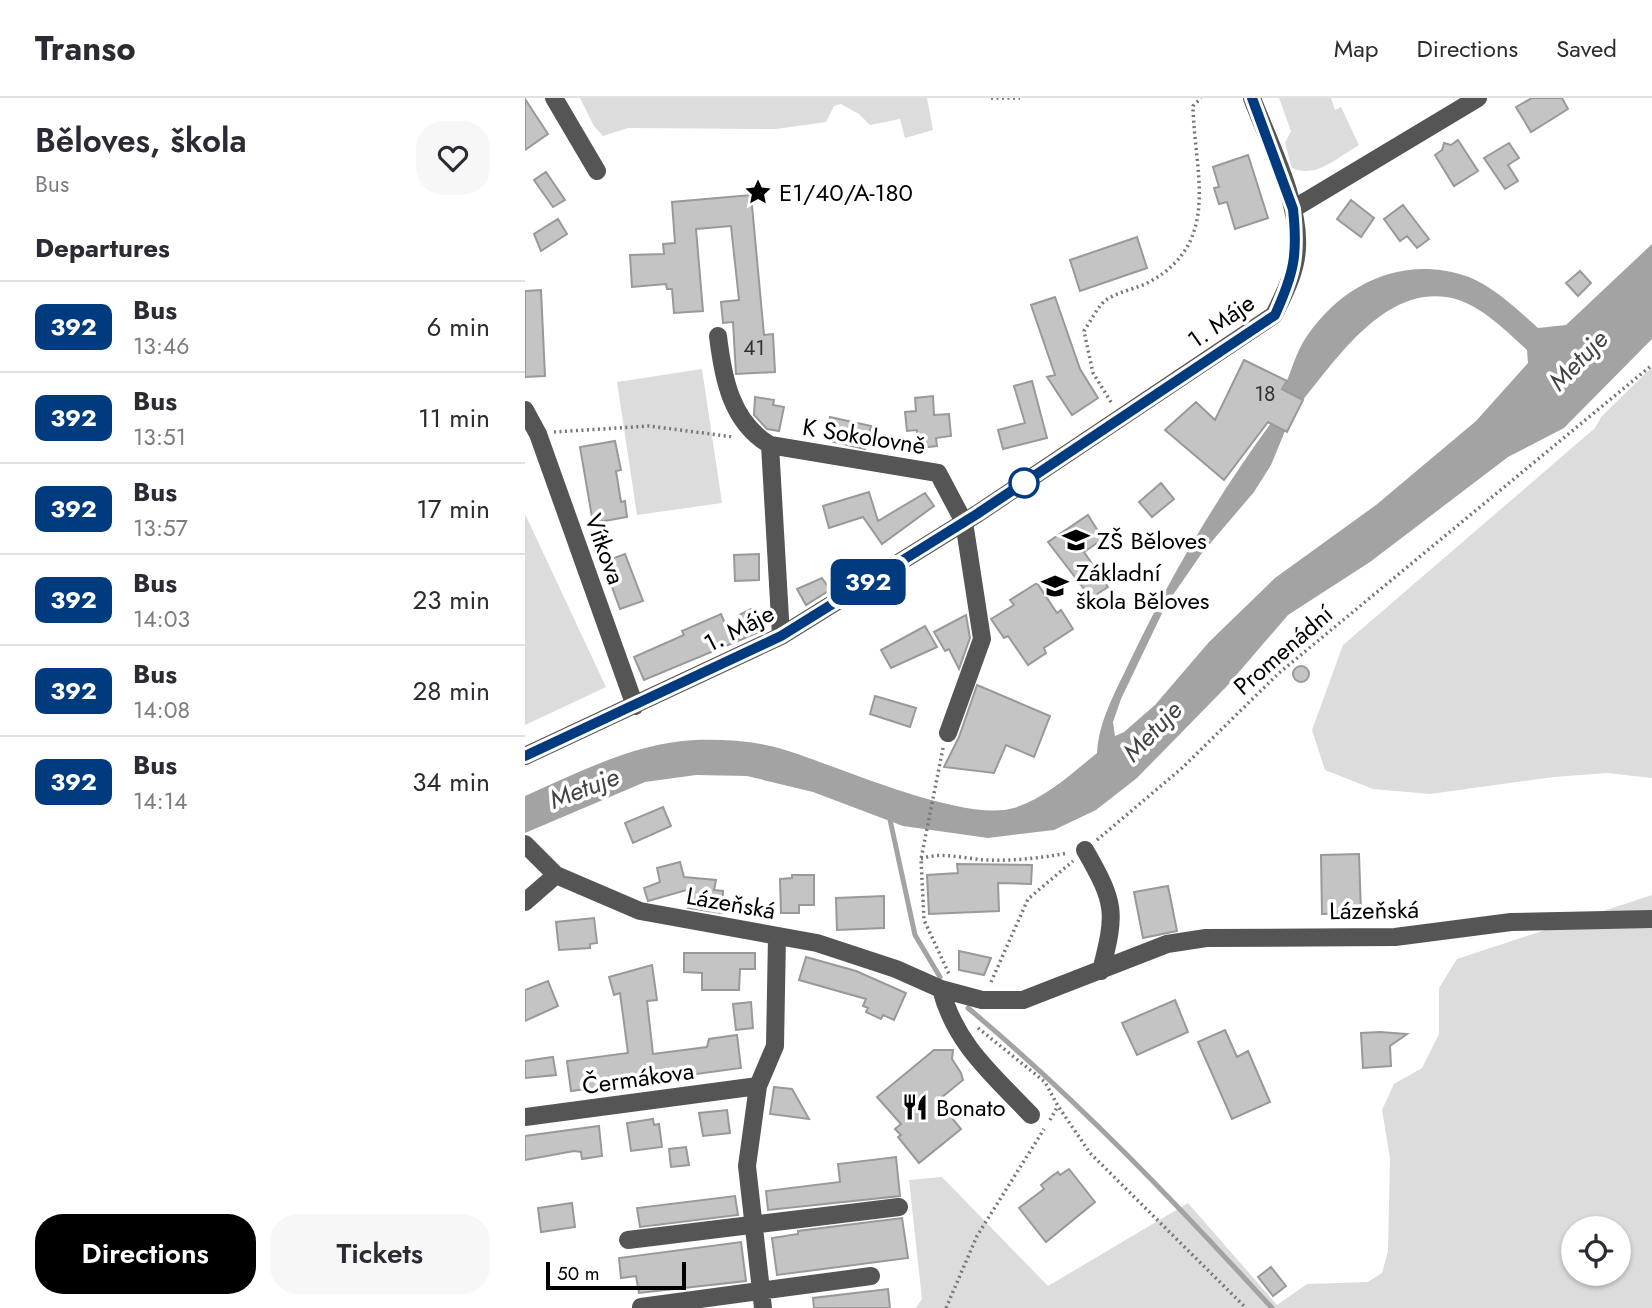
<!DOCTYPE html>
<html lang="en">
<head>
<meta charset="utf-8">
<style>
  body { margin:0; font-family:Jost,sans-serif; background:#f7f7f7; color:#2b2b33; height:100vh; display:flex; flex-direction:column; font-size:26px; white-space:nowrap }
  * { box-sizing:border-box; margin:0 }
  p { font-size:23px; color:#7c7c81 }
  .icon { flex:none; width:38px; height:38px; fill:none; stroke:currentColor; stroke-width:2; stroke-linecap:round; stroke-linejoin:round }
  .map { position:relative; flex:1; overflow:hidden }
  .drawer { display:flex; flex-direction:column; background:#fff; width:525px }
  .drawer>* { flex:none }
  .badge { padding:0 14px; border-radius:10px; font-size:24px; line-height:46px }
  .buttons { position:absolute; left:1036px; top:1118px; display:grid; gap:14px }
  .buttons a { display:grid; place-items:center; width:70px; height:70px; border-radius:50%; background:#fff; box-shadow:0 2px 5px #0004; font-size:35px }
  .scale { position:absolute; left:21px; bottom:18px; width:140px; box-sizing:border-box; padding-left:7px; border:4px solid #000; border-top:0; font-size:19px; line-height:24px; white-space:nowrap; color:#000; -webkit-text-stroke:5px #fff; paint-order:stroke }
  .map>.badge { position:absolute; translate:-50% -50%; box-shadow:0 0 0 4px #fff }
  h2 { padding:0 35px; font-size:26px; line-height:63px }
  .round { display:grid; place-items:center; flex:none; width:74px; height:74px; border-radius:28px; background:#f7f7f7 }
  .headline { display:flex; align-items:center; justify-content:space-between; height:119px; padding:0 35px }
  h1 { font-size:33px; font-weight:600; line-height:52px }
  .action { display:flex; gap:14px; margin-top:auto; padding:14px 35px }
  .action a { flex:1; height:80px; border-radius:28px; background:#000; color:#fff; font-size:28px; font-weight:600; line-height:80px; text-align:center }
  .action a+a { background:#f7f7f7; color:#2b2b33 }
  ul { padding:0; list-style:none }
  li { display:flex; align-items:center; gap:21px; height:91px; padding:0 35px; border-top:2px solid #e1e1e2 }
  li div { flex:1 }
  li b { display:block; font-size:26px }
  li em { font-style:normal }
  li .badge { min-width:77px; font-weight:700; text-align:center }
  header { display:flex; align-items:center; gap:42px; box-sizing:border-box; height:98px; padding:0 35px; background:#fff; border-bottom:2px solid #e1e1e2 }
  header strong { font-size:33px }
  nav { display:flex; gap:38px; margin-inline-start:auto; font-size:24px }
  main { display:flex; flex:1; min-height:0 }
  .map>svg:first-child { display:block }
  .green { fill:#dcdcdc; fill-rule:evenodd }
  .water { fill:#a3a3a3 }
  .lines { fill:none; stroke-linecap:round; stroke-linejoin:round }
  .stream { stroke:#a3a3a3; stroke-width:5 }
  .building { fill:#c4c4c4; stroke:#999; stroke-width:2 }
  .path { stroke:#777; stroke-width:3.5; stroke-dasharray:2 3.5; stroke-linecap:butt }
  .minor { stroke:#555; stroke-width:18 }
  .line-casing { stroke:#fff; stroke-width:16 }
  .line { stroke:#003b80; stroke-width:10 }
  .stop-dot { fill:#fff; stroke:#003b80; stroke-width:3.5 }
  .labels { text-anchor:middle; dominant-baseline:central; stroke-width:7; stroke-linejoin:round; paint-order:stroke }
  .number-label { font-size:21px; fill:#313131 }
  .poi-label { font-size:24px; fill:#000; stroke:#fff; text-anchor:start }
  .street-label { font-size:24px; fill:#000; stroke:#fff }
  .water-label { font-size:26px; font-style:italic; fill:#444; stroke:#fff }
</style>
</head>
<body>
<header>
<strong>Transo</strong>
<nav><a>Map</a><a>Directions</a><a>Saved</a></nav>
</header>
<main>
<section class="drawer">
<div class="headline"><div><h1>Běloves, škola</h1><p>Bus</p></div><a class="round"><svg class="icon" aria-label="heart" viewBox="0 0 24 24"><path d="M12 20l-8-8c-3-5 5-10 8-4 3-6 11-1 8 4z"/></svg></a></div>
<h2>Departures</h2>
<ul>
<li><span class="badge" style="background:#003b80;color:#fff">392</span><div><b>Bus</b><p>13:46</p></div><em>6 min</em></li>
<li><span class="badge" style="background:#003b80;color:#fff">392</span><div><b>Bus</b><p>13:51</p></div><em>11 min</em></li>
<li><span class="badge" style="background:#003b80;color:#fff">392</span><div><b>Bus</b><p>13:57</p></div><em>17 min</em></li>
<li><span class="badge" style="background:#003b80;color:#fff">392</span><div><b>Bus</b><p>14:03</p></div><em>23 min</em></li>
<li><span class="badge" style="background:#003b80;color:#fff">392</span><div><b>Bus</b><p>14:08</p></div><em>28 min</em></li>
<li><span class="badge" style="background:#003b80;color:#fff">392</span><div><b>Bus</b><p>14:14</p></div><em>34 min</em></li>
</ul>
<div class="action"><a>Directions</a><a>Tickets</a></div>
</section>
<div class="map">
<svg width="1127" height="1210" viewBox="0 0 1127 1210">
  <rect width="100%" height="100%" fill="#fff"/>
  <path class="green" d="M 55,0 L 402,0 L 408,32 L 380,40 L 375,21 L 345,27 L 334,16 L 316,6 L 309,8 L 301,24 L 251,31 L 103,30 L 78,38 L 69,28 Z
    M 754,0 L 806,0 L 810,12 L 816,9 L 834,47 C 813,59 791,81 767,70 L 760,45 L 766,33 Z
    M 1127,269 L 1127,680 L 1082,675 L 1029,679 L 905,696 L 848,691 L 800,672 L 787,632 L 818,547 L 1070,330 L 1077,318 Z
    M 177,271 L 197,405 L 112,417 L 92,284 Z
    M 0,416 L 81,589 L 0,627 Z
    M 1127,797 L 1127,1210 L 391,1210 L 397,1201 L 384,1082 L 417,1079 L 523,1188 L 663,1105 L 752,1207 L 782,1186 L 843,1184 L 857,1175 L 863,1153 L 865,1060 L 857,1012 L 869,986 L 897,970 L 914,936 L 914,890 L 932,861 ZM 1048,1130 L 1094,1130 L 1094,1176 L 1048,1176 Z"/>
  <path class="water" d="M 1127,146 L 1127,241 L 1039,330 L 983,359 L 845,464 L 763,517 L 702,588 L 612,680 L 571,712 L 529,732 L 463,740 L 378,728 L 288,694 L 222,678 L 171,677 L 120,684 L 0,735 L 0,698 C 55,674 109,645 170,642 C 198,641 233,643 260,652 C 313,668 438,725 489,710 C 521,700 546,676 572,655 C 574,622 590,595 604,565 C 644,481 691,400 746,325 L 760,333 L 746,367 L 729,394 L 677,455 L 641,507 L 596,601 L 588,624 L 590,638 L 599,634 L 630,607 L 684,544 L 750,480 L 851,407 L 951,323 L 1003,265 L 1002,252 C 980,232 952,203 921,199 C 859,190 812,260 778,302 L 758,292 C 766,275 771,253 782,238 C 819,184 880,156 944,179 C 969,189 993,212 1013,230 L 1041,227 Z"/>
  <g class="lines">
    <path class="stream" d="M 364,717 L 390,837 L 415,879
      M 443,910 C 555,1004 648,1102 747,1210"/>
  </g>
  <path class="building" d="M 1007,0 L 1037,0 L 1043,11 L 1006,34 L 991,9 Z
    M 0,1 L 23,36 L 0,52 Z
    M 933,42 L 953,73 L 929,88 L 910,57 L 917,52 L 919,45 L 926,47 Z
    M 984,45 L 994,60 L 983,67 L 993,83 L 980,91 L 959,60 Z
    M 723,57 L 743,120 L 710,131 L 702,104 L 694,106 L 689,90 L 694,89 L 688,69 Z
    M 21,74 L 40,102 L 28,109 L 9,82 Z
    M 226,97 L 239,237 L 248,236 L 250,274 L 211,276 L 208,224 L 198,225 L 196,204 L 214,202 L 206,128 L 171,131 L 178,213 L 149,215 L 147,191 L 142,191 L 141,186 L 107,189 L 105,157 L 139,156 L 138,146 L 150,145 L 147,104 Z
    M 826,102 L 849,120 L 836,139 L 812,121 Z
    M 878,107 L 904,141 L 892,150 L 882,138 L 875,143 L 859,121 Z
    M 33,121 L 42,136 L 16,153 L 9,136 Z
    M 612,139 L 622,170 L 555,193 L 545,162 Z
    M 1055,173 L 1066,185 L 1053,198 L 1041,185 Z
    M 16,192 L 20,278 L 0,279 L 0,193 Z
    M 530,199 L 555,271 L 573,300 L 547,317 L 522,279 L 530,277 L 506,207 Z
    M 719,262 L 762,283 L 757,291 L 778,302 L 762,334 L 743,324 L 699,382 L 640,332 L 671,304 L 690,322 Z
    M 507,283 L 522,340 L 478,351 L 473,332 L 500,325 L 489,288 Z
    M 408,298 L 409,317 L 424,316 L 426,338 L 411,340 L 412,348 L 394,350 L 392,332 L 382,333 L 380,314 L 391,313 L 390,300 Z
    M 230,299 L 249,302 L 248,307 L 259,309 L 254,333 L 242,331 L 229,317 Z
    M 305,319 L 346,328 L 340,351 L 301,342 Z
    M 90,343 L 96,372 L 91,373 L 96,404 L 100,403 L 102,419 L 68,425 L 55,349 Z
    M 636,385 L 649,401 L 627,419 L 614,404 Z
    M 344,394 L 353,423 L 400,395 L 409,408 L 357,446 L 338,419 L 304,430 L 298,408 Z
    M 563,417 L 578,441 L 559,454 L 583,489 L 566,500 L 523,444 Z
    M 100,456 L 118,503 L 95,511 L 78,464 Z
    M 234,456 L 234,482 L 210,483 L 209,457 Z
    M 297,480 L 305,492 L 281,507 L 272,491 Z
    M 512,485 L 532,515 L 536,512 L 548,531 L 519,550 L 521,555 L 503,567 L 483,538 L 479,540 L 466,521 L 489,507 L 485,502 Z
    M 226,511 L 236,533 L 213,543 L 212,518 Z
    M 196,516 L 208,545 L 119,582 L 109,559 L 159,537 L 157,533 Z
    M 441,517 L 445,540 L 434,571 L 424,551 L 420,553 L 409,534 Z
    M 400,528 L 412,549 L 366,570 L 356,552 Z
    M768 576a8 8 0 1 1 16 0a8 8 0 1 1-16 0Z
    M 452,587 L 525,618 L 509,659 L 481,647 L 469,675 L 419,669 L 434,639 Z
    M 350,598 L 391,610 L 385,629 L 345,616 Z
    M 138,709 L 146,728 L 108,745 L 100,725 Z
    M 834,756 L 836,815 L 797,816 L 796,757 Z
    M 155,764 L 159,779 L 191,782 L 189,792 L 198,793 L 197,815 L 163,810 L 165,791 L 123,803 L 119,790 L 135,784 L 132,770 Z
    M 432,766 L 507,767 L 506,786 L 473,785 L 474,813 L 404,816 L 402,777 L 433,775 Z
    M 267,777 L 289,777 L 289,807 L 274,807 L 274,815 L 256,815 L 255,781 L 267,780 Z
    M 643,788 L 652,833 L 618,840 L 609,794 Z
    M 359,798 L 359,830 L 312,832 L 311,800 Z
    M 69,820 L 72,845 L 65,846 L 65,850 L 34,852 L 31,824 Z
    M 434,853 L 466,860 L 459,877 L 434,872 Z
    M 159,855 L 230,855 L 230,871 L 215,871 L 214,892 L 177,892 L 177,875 L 159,874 Z
    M 281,859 L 331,873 L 381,895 L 369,922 L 358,917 L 356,921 L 341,914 L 343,910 L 338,908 L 341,901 L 274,882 Z
    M 127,867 L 132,902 L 122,903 L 128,956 L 182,949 L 184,941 L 212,937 L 216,970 L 46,993 L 42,963 L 103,955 L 95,895 L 89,897 L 84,879 Z
    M 23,883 L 33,908 L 0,923 L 0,892 Z
    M 650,902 L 663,934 L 612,957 L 597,925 Z
    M 226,904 L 228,930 L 211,932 L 208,906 Z
    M 700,932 L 712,959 L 723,953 L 745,1004 L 707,1021 L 673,944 Z
    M 855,934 L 882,936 L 865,948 L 866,968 L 838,970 L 836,935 Z
    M 409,952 L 428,952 L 427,961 L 436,975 L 438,982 L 416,1000 L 422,1007 L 419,1010 L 436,1031 L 394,1065 L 373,1039 L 376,1037 L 370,1031 L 376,1026 L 352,999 Z
    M 28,959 L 31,977 L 0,980 L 0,963 Z
    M 249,989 L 267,991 L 284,1021 L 245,1016 Z
    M 202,1012 L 205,1035 L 178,1038 L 174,1015 Z
    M 128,1021 L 129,1027 L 134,1026 L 137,1049 L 106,1053 L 102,1025 Z
    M 74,1028 L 77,1058 L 57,1061 L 56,1054 L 49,1053 L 0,1062 L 0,1038 Z
    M 161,1049 L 164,1067 L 146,1069 L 144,1051 Z
    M 371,1059 L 375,1098 L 243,1112 L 241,1093 L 315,1084 L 313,1066 Z
    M 544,1071 L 570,1104 L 521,1144 L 494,1110 L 519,1091 L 516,1087 L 527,1078 L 533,1074 L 535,1077 Z
    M 210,1098 L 213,1117 L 115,1129 L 112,1110 Z
    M 47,1105 L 50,1129 L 16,1134 L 13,1110 Z
    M 377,1120 L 383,1160 L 252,1177 L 247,1140 L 273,1136 L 273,1133 Z
    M 216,1144 L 221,1183 L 114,1195 L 111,1178 L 96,1180 L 94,1160 Z
    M 746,1169 L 761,1188 L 748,1198 L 733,1179 Z
    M 363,1191 L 365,1210 L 289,1210 L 288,1200 Z"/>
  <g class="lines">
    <path class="path" d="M 466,0 L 495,0
      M 586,304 L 568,275 L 559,233 C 565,224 573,208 581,202 C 594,193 612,191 626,183 C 697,143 669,73 668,8 L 676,0
      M 29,334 L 124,328 L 209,339
      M 418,650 L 396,761 L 399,822 L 424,876
      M 572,742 L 657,670 L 754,575 L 1127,267
      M 396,761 C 416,753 440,761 461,762 C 489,763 516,760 543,755
      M 466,884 L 503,801 L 548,763
      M 453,930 L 520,984 L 533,1008 L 565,1055 L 721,1210
      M 525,1022 L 533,1008
      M 421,1210 L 452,1138 L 519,1031"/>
    <path class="minor" d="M 29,0 L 72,73
      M 768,111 L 953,0
      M 193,238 C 198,280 206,324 245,347
      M 0,312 L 13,336 L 110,608
      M 256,538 L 245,347 L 413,375 L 439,424 L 457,541 L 423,635
      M 0,658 L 256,538 L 452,416 L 749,217 C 759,196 771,174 772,150 C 775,104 743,43 727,0
      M 0,746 L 31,777 L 115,813 L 292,845 L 371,871 L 416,891 L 457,902 L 498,902 L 642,846 L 681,840 L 870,839 L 986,824 L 1127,821
      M 560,752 C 591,806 591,814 576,873
      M 0,804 L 31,777
      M 416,891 C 430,946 468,977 506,1017
      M 0,1019 L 233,988
      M 103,1142 L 374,1109
      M 116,1209 L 346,1178
      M 238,1210 L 222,1068 L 233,988 L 250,948 L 252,838"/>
  </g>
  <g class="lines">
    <g class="line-casing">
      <path id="line" d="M 0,658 L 256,538 L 452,416 L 750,217 C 769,175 773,157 768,111 L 727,0"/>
    </g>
    <use href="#line" class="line"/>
  </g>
  <defs>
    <g id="sight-bare" transform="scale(2.1)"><path d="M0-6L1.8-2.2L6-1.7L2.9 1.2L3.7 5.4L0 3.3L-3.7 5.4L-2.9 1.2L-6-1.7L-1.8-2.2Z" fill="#000" stroke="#fff" stroke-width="2.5" paint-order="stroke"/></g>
    <g id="school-bare" transform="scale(2.1)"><path d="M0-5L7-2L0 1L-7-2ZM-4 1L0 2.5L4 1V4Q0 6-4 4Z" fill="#000" stroke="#fff" stroke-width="2.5" paint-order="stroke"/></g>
    <g id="restaurant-bare" transform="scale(2.1)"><path d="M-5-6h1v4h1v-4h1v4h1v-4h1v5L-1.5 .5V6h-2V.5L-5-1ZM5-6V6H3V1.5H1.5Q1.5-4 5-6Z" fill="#000" stroke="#fff" stroke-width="2.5" paint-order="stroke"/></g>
  </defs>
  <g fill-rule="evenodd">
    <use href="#sight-bare" x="233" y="94"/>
    <use href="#school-bare" x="551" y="442"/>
    <use href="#school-bare" x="530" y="488"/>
    <use href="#restaurant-bare" x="390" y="1009"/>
  </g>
  <circle class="stop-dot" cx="499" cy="385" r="14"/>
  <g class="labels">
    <g class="number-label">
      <text x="229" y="250">41</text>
      <text x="740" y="296">18</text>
    </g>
    <g class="poi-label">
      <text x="254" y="94">E1/40/A-180</text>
      <text x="572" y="442">ZŠ Běloves</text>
      <text x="551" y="474">Základní<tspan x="551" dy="28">škola Běloves</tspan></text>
      <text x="411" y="1009">Bonato</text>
    </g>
    <g class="street-label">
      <text transform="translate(696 223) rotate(-35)">1. Máje</text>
      <text transform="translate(339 338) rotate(9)">K Sokolovně</text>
      <text transform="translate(80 451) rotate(70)">Vítkova</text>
      <text transform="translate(214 530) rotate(-27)">1. Máje</text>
      <text transform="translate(758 552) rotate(-41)">Promenádní</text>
      <text transform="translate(206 805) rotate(10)">Lázeňská</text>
      <text transform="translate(849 812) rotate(-1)">Lázeňská</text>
      <text transform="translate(113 980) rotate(-8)">Čermákova</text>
    </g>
    <g class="water-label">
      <text transform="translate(1053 262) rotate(-46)">Metuje</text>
      <text transform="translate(627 633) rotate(-46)">Metuje</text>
      <text transform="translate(59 690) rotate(-21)">Metuje</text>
    </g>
  </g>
</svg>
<div class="buttons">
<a><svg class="icon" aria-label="locate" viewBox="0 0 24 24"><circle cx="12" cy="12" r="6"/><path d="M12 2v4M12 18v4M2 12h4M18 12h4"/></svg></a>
</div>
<div class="scale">50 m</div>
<b class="badge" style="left:343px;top:484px;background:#003b80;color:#fff">392</b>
</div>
</main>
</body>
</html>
